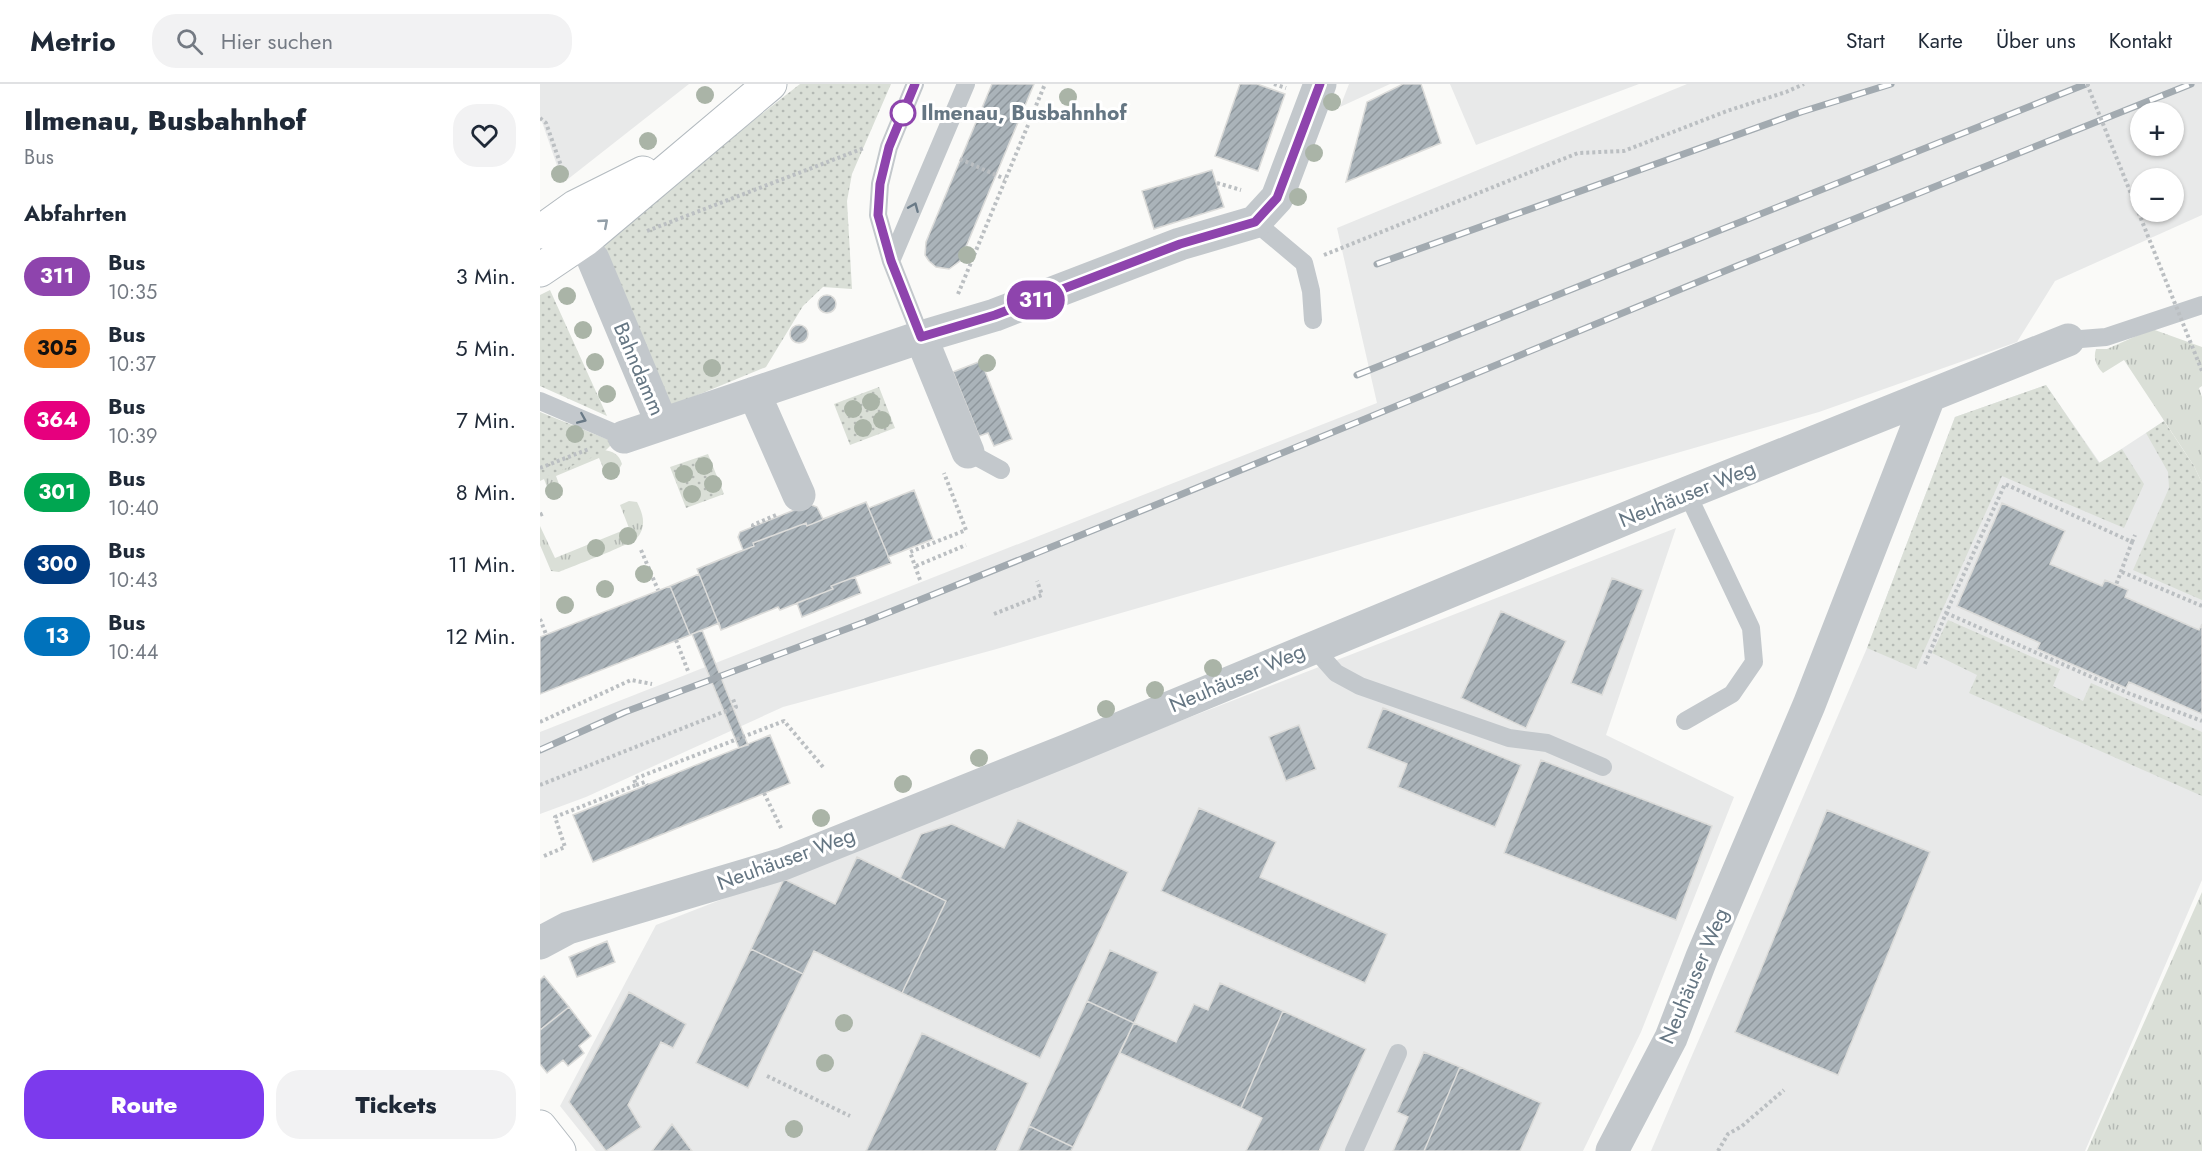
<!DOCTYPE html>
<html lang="de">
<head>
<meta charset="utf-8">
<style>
  body { margin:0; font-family:Jost,sans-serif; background:#f2f2f3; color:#1f2937; height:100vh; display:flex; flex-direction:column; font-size:22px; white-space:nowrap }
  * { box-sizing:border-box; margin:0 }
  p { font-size:20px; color:#747a83 }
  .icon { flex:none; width:33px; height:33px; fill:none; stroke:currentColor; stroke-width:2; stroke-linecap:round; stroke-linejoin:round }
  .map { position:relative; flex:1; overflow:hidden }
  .drawer { display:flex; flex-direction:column; background:#fff; width:540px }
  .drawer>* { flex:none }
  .badge { padding:0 12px; border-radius:20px; font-size:21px; line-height:39px }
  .controls { position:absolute; left:1590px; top:18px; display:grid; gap:12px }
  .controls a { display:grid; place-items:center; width:54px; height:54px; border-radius:50%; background:#fff; box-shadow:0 2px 4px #0004; font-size:30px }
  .map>.badge { position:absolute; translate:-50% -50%; box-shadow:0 0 0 3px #fff }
  h2 { padding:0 24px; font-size:22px; line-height:54px }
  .round { display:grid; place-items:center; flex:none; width:63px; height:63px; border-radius:24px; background:#f2f2f3 }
  .headline { display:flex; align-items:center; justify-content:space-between; height:102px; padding:0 24px }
  h1 { font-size:28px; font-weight:800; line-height:45px }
  .action { display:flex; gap:12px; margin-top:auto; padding:12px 24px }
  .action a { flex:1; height:69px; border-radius:24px; background:#7c3aed; color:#fff; font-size:24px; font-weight:800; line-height:69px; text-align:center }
  .action a+a { background:#f2f2f3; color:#1f2937 }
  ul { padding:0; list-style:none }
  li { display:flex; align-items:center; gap:18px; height:72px; padding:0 24px }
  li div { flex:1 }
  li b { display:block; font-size:22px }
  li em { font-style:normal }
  li .badge { min-width:66px; font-weight:700; text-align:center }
  header { display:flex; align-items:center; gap:36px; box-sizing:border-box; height:84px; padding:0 30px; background:#fff; border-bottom:2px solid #e0e1e3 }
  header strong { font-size:28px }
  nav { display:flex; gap:33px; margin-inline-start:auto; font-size:21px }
  .search { width:420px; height:54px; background:#f2f2f3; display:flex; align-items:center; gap:15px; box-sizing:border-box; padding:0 21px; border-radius:24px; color:#747a83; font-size:22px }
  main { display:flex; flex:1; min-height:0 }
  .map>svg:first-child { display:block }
  .built { fill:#e8e9e9; fill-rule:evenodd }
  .grass { fill:url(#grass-tufts) }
  .park { fill:url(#park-dots) }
  .building { fill:url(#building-hatch); stroke:#dcdcda; stroke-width:1.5 }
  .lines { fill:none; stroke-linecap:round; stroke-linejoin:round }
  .secondary-casing { stroke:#b3babf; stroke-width:35 }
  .path { stroke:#bbbfc2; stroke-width:4; stroke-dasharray:3 3; stroke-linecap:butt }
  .service { stroke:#c3c8cc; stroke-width:18 }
  .minor { stroke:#c3c8cc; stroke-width:33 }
  .secondary { stroke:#fff; stroke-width:33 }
  .rail-casing { stroke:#a2aab0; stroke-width:7 }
  .rail { stroke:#fff; stroke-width:4.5; stroke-dasharray:14; stroke-linecap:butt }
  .path-bridge { stroke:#bbbfc2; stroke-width:4; stroke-dasharray:3 3; stroke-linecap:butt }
  .tree { fill:#aab4a7 }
  .oneway { stroke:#6a7a87 }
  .oneway2 { stroke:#939fa8 }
  .line-casing { stroke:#fff; stroke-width:14 }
  .line { stroke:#8e44ad; stroke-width:9 }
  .stop-dot { fill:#fff; stroke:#8e44ad; stroke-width:3 }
  .labels { text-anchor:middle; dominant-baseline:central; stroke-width:6; stroke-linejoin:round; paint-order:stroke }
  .stop-label { font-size:21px; font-weight:bold; fill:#657683; stroke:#fff; text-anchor:start }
  .street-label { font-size:21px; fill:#657683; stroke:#fff }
</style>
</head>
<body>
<header>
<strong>Metrio</strong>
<div class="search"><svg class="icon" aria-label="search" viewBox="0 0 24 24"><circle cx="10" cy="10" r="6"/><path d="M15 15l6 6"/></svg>Hier suchen</div>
<nav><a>Start</a><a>Karte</a><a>Über uns</a><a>Kontakt</a></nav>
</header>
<main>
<section class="drawer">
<div class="headline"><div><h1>Ilmenau, Busbahnhof</h1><p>Bus</p></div><a class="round"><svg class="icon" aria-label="heart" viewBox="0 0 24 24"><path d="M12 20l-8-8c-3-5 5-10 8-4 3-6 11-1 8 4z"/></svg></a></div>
<h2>Abfahrten</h2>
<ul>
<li><span class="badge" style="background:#8e44ad;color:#fff">311</span><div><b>Bus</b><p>10:35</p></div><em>3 Min.</em></li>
<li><span class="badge" style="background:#f58220;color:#111">305</span><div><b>Bus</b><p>10:37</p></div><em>5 Min.</em></li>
<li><span class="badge" style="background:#e6007e;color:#fff">364</span><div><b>Bus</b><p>10:39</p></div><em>7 Min.</em></li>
<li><span class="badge" style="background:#00a651;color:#fff">301</span><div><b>Bus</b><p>10:40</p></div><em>8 Min.</em></li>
<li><span class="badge" style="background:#003b80;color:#fff">300</span><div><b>Bus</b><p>10:43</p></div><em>11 Min.</em></li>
<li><span class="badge" style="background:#0072bc;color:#fff">13</span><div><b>Bus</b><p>10:44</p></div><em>12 Min.</em></li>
</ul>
<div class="action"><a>Route</a><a>Tickets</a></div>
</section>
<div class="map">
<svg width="1662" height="1067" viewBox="0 0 1662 1067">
  <defs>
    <pattern id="grass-tufts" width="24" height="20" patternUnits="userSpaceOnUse" patternTransform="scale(1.5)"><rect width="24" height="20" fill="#dadfd7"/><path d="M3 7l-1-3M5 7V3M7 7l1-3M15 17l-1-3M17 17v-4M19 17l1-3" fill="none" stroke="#b4b9b4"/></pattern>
    <pattern id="park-dots" width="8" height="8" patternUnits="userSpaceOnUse" patternTransform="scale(1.5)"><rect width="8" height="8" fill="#dadfd7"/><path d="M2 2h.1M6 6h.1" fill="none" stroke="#b4b9b4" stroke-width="1.8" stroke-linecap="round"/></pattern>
    <pattern id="building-hatch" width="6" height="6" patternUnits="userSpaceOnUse" patternTransform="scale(1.5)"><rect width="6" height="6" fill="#aab3b9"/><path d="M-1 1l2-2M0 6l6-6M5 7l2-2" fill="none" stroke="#8e969c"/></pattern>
  </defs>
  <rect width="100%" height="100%" fill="#fafaf8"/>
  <path class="built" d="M 0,0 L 149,0 L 23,99 L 0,32 Z
    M 809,0 L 850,0 L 800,23 Z
    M 910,0 L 1099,0 L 936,61 Z
    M 1147,0 L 1662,0 L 1662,131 L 1515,197 L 1477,258 L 1279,328 L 453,566 L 243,623 L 46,713 L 0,730 L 0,648 L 837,319 L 797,144 ZM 1600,28 L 1634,28 L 1634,62 L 1600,62 ZM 1600,94 L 1634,94 L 1634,128 L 1600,128 Z
    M 1506,301 L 1560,379 L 1624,337 L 1662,399 L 1662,796 L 1545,1067 L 1111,1067 L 1327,564 L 1415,333 Z
    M 1136,444 L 1066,651 L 1194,713 L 1101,948 L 1043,1067 L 56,1067 L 20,1022 L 116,841 Z"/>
  <path class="grass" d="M 1612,245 L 1662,263 L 1662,302 L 1659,304 L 1662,313 L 1662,399 L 1654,382 L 1584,276 L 1563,289 C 1556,282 1553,274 1556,265 L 1567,265 Z
    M 63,366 C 73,367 79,370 82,380 L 76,390 L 67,393 L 59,374 L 16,392 L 23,411 L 12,416 L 4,395 L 0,397 L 0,387 Z
    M 89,417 L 97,418 C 103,430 107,442 97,454 C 92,460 31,483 19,488 L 11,487 L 0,461 L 0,442 L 15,474 L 89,444 L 80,421 Z
    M 1662,808 L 1662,1067 L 1547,1067 Z"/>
  <path class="park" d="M 260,0 L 351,0 L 312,90 L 307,117 L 312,205 L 283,203 L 263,222 L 226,283 L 131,322 L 61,169 L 69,149 Z
    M 10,206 L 67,332 L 0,302 L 0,211 Z
    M 1506,301 L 1559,379 L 1582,365 L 1604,400 L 1584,444 L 1462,392 L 1376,585 L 1327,564 L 1415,333 Z
    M 339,303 L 355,344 L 310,361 L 294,320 Z
    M 0,328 L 74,358 L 63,369 L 0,395 Z
    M 1624,337 L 1654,382 L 1662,399 L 1662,516 L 1593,486 L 1629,404 L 1628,388 L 1606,349 Z
    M 168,370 L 184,410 L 146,424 L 130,383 Z
    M 1408,536 L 1520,585 L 1513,602 L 1543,617 L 1551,599 L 1662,648 L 1662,712 L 1429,609 L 1437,591 L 1392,569 Z"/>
  <path class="building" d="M 452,0 L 494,0 L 420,177 L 409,185 L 396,183 L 389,177 L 385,171 L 386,158 Z
    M 700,0 L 717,0 L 745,10 L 718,87 L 675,72 Z
    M 863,0 L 881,0 L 901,59 L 806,98 L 827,18 Z
    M 672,86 L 684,123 L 614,145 L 602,107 Z
    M278 220a9 9 0 1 1 18 0a9 9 0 1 1-18 0Z
    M250 250a9 9 0 1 1 18 0a9 9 0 1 1-18 0Z
    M 441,277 L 472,355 L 454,362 L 448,349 L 439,352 L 413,288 Z
    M 374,406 L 393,455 L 348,473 L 351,479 L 291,502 L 293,505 L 240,526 L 238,523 L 181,546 L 179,539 L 150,551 L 130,502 L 159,490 L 157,485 L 203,466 L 198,453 L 200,448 L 269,420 L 277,423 L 283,435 L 326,418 L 329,424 Z
    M 326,418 L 351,479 L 291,502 L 293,505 L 240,526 L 238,523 L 181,546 L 157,485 L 214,462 L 213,459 L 266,439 L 267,442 Z
    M 1462,419 L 1525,447 L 1510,480 L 1562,502 L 1565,496 L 1588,506 L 1585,513 L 1659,546 L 1662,540 L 1662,630 L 1589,598 L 1586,604 L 1497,565 L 1500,559 L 1417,522 Z
    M 315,493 L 321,509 L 262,533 L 257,519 L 293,505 L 291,502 Z
    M 1072,494 L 1103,506 L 1062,611 L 1031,599 Z
    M 130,502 L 150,551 L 0,610 L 0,553 Z
    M 961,527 L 1026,557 L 986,644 L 921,614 Z
    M 162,546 L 208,661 L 204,662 L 199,664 L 152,550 Z
    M 843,624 L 981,681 L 955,743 L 858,703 L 867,680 L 827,664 Z
    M 759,641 L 776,685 L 746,697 L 729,653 Z
    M 230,651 L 250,699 L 53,778 L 33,731 Z
    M 1001,676 L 1172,742 L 1136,836 L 964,769 Z
    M 659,724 L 736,758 L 720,793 L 847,850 L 825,899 L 621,807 Z
    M 1287,726 L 1390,768 L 1298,991 L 1195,948 Z
    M 478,736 L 588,788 L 500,974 L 362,909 L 406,817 L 360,795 L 381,750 L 412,740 L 464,764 Z
    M 317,773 L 406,817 L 362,909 L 274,867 L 263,890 L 211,865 L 244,795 L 295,820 Z
    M 67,857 L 75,878 L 37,893 L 29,873 Z
    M 211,865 L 263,890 L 208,1004 L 156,979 Z
    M 570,866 L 618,888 L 594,939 L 547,917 Z
    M 4,892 L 29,923 L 0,946 L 0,896 Z
    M 680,899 L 743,927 L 701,1024 L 580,969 L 594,939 L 636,958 L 654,920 L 668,926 Z
    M 89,908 L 146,940 L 133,964 L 121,958 L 88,1021 L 101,1043 L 66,1067 L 29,1018 Z
    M 547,917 L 594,939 L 533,1063 L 489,1042 Z
    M 29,923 L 51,952 L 39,962 L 44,969 L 28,982 L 23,976 L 7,989 L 0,980 L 0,946 Z
    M 743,927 L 826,965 L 779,1067 L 706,1067 L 722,1034 L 701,1024 Z
    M 382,949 L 488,999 L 456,1067 L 326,1067 Z
    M 884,968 L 920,983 L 884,1067 L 853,1067 L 868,1033 L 857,1028 Z
    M 920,983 L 1001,1019 L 980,1067 L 884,1067 Z
    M 132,1040 L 152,1067 L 112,1067 Z
    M 489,1042 L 533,1063 L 531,1067 L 478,1067 Z"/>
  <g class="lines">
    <g class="secondary-casing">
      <path id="secondary" d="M 0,148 L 35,123 L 103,89
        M 0,186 L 46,155 L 230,0
        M 0,1043 L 19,1067"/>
    </g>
    <path class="path" d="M 734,0 L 746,4
      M 0,34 L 6,39 L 25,93
      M 420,75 L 465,95
      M 677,99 L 701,106
      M 107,147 L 324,64
      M 784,171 L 1038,69 L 1084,67 L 1187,27 L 1246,8 L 1264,0
      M 418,210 L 505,0
      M 0,384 L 49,365
      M 0,431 L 4,429
      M 213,443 L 213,441 L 236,431
      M 1592,458 L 1595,451
      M 101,466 L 118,506
      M 376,482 L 426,461
      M 1582,488 L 1662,522
      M 380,496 L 370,468 L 426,446 L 404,389
      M 1406,529 L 1588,609 L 1662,637
      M 454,530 L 502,511 L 497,497
      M 0,535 L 6,550
      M 136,556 L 148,587
      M 1385,580 L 1406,529 L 1465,400 L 1592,458 L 1576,501
      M 0,638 L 91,596 L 112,600
      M 0,701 L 196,623 L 193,615
      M 96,701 L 105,698 L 107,701
      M 224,709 L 242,746
      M 4,772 L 25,763 L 15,733 L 96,701 L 94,695 L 244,637 L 283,683
      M 227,992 L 310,1032
      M 1178,1067 L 1188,1050 L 1202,1042 L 1244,1006"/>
    <path class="service" d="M 375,0 L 349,63 L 340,100 L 338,131 L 351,177 L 381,253
      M 715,138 L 764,179 L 771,207 L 773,236
      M 351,177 L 426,0
      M 1528,256 L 1566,253 L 1662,221
      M 0,317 L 84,353
      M 428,368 L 461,386
      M 773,563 L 796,589 L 820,602 L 969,654 L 1007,659 L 1063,683
      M 1145,637 L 1192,610 L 1214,578 L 1211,544 L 1147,409
      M 814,1067 L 858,969"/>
    <path class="minor" d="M 53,175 L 122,340
      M 381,253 L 428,368
      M 214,309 L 259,411
      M 84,353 L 381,253 L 455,231 L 640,160 L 715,138 L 737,114 L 780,0
      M 0,859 L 28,844 L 243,780 L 525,667 L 1147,409 L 1528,256
      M 1072,1067 L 1131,954 L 1162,873 L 1269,621 L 1389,313"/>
    <use href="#secondary" class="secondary"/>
    <g class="rail-casing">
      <path id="rail" d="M 837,180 L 1261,28 L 1351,0
        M 817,291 L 1546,0
        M 0,666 L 85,628 L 325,538 L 613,422 L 1197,182 L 1651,0"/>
    </g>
    <use href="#rail" class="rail"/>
    <path class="path-bridge" d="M 1547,0 L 1662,287"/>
  </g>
  <g class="tree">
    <circle cx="165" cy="11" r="9"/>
    <circle cx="528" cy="13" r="9"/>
    <circle cx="792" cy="18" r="9"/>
    <circle cx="108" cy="57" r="9"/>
    <circle cx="774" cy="69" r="9"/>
    <circle cx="20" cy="90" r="9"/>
    <circle cx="758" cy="113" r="9"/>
    <circle cx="427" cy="171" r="9"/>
    <circle cx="27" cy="212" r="9"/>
    <circle cx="43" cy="246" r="9"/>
    <circle cx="55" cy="278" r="9"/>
    <circle cx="447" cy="279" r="9"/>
    <circle cx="172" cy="284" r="9"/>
    <circle cx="67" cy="310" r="9"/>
    <circle cx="331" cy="318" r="9"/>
    <circle cx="313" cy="325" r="9"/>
    <circle cx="342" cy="336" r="9"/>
    <circle cx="323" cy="344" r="9"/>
    <circle cx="35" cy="350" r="9"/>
    <circle cx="164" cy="382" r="9"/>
    <circle cx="71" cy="387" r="9"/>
    <circle cx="144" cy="390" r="9"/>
    <circle cx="173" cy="400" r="9"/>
    <circle cx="14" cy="407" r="9"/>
    <circle cx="152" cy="410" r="9"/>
    <circle cx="88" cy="452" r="9"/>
    <circle cx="56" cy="464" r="9"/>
    <circle cx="104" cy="490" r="9"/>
    <circle cx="65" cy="505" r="9"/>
    <circle cx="25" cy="521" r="9"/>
    <circle cx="673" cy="584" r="9"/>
    <circle cx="615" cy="606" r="9"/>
    <circle cx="566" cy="625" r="9"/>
    <circle cx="439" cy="674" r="9"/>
    <circle cx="363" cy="700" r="9"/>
    <circle cx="281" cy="734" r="9"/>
    <circle cx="304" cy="939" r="9"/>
    <circle cx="285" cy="979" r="9"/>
    <circle cx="254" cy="1045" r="9"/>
  </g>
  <defs><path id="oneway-chevron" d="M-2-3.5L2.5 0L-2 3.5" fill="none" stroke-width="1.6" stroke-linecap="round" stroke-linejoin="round" transform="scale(1.5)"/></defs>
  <g class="oneway">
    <use href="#oneway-chevron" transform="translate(374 123) rotate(-67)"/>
    <use href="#oneway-chevron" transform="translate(42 335) rotate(23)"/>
  </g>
  <use class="oneway2" href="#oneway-chevron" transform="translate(64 139) rotate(-41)"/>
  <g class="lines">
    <g class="line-casing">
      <path id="line" d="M 375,0 L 349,63 L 340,100 L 338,131 L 351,177 L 381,253 L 455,231 L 640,160 L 715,138 L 737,114 L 780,0"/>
    </g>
    <use href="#line" class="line"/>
  </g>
  <circle class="stop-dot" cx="363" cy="29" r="12"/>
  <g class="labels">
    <g class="stop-label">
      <text x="381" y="29">Ilmenau, Busbahnhof</text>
    </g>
    <g class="street-label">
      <text transform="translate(99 285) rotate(67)">Bahndamm</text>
      <text transform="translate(1147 410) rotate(-22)">Neuhäuser Weg</text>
      <text transform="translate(697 594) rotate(-23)">Neuhäuser Weg</text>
      <text transform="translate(246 775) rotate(-20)">Neuhäuser Weg</text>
      <text transform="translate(1154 892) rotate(-67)">Neuhäuser Weg</text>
    </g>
  </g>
</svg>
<div class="controls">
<a>+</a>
<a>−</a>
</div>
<b class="badge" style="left:496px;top:216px;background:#8e44ad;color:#fff">311</b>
</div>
</main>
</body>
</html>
